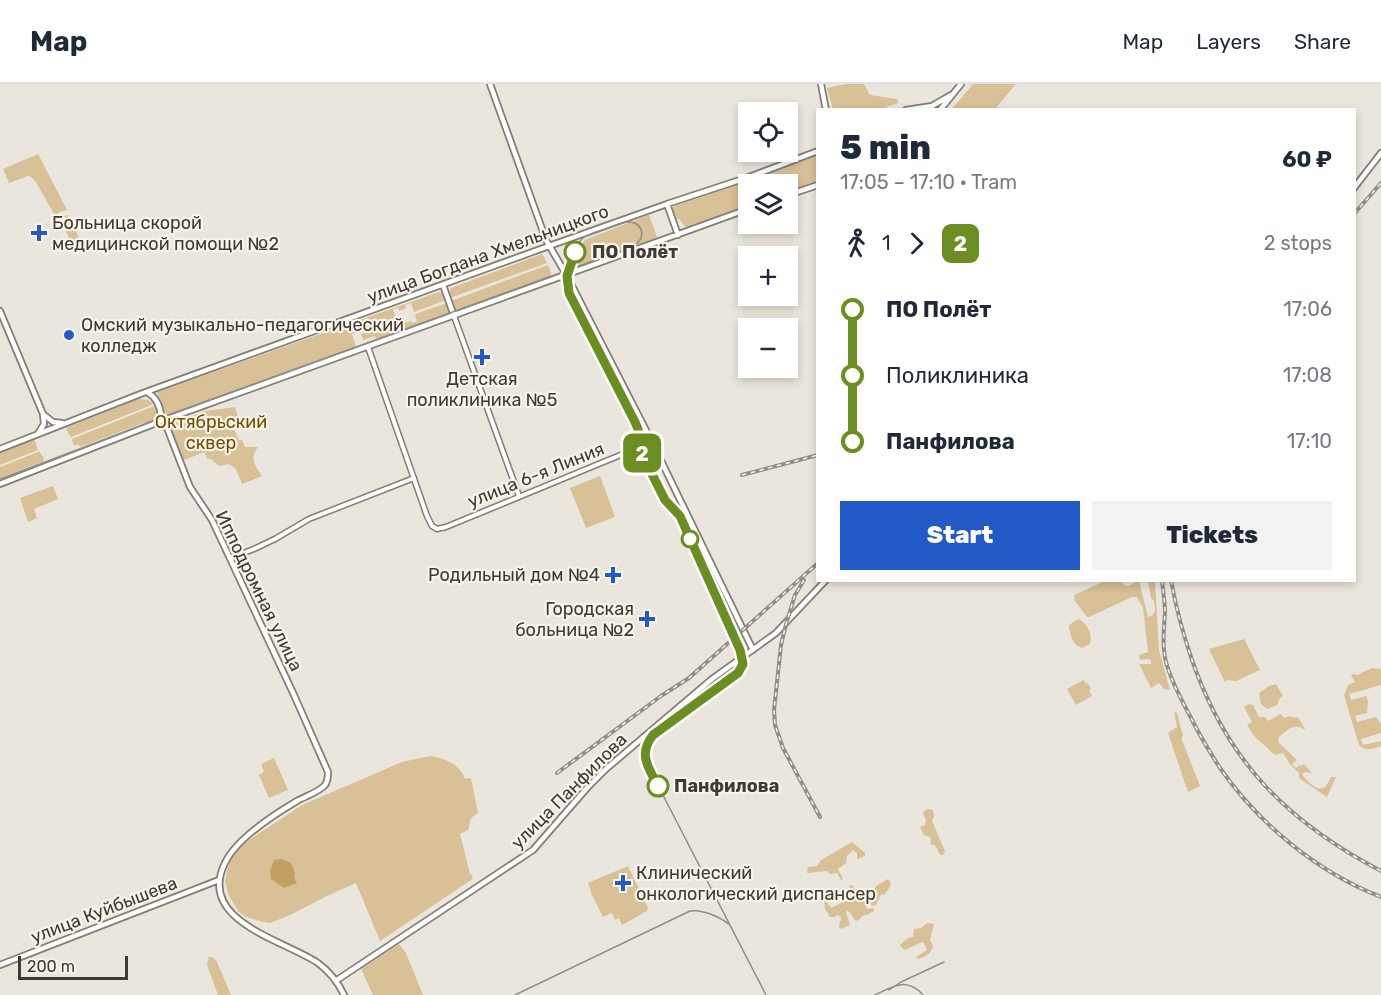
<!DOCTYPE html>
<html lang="en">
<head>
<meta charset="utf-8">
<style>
  body { margin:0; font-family:Rubik,sans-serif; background:#f2f2f3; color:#1f2937; height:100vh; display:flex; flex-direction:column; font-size:22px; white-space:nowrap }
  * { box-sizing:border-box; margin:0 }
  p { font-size:20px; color:#747a83 }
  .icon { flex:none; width:33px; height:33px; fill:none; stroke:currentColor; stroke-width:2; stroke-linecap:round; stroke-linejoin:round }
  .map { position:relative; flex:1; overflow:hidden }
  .panel { position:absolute; left:816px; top:24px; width:540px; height:474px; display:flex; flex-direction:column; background:#fff; border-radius:0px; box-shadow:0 3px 9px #0003 }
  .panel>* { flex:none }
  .badge { padding:0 12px; border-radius:9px; font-size:21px; line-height:39px }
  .controls { position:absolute; left:738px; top:18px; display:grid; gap:12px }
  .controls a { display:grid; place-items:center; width:60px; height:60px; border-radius:0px; background:#fff; box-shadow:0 3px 9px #0003; font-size:30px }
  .scale { position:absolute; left:18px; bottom:15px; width:110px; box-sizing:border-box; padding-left:6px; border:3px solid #3d3b37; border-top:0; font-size:16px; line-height:21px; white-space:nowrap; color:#3d3b37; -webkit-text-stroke:4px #f9f3ea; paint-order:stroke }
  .map>.badge { position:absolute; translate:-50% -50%; box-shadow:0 0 0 3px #fff }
  .legs { display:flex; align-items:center; gap:9px; height:66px; padding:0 24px; font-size:20px }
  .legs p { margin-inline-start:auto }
  .overview { display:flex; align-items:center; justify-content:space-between; height:102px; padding:0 24px }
  h1 { font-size:33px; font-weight:800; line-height:45px }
  .primary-button { display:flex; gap:12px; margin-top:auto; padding:12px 24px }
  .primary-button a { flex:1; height:69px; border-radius:0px; background:#235ac7; color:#fff; font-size:24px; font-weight:800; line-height:69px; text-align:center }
  .primary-button a+a { background:#f2f2f3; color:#1f2937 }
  ul { padding:0 24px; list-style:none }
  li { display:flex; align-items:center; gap:21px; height:66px; font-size:22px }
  li i { display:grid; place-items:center; width:9px; height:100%; margin:0 8px; background:currentColor }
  li i::after { content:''; width:15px; height:15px; margin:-8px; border:4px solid; border-radius:50%; background:#fff }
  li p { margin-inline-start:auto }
  li:first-child i { background:linear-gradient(#0000 50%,currentColor 0) }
  li:last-child i { background:linear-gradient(currentColor 50%,#0000 0) }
  header { display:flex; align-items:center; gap:36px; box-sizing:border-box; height:84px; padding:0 30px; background:#fff; border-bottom:2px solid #e0e1e3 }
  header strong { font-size:28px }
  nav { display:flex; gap:33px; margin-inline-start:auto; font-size:21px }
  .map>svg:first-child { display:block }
  .green { fill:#d8c097 }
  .water { fill:#c1a062 }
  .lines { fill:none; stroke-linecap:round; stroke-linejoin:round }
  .minor-casing { stroke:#827e76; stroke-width:7 }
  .major-casing { stroke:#827e76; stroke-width:8 }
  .minor { stroke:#fff; stroke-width:4 }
  .major { stroke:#fff; stroke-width:4.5 }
  .tram { stroke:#918e87; stroke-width:1.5 }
  .rail-casing { stroke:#918e87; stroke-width:4 }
  .rail { stroke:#f9f3ea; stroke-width:1.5; stroke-dasharray:4.5; stroke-linecap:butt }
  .line-1-casing { stroke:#fff; stroke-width:14 }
  .line-1 { stroke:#6b8e23; stroke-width:9 }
  .poi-dot { fill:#235ac7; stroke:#f9f3ea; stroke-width:2 }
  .stop-1-dot { fill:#fff; stroke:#6b8e23; stroke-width:3 }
  .labels { text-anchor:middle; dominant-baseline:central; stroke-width:4.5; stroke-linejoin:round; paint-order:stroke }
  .poi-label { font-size:18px; fill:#3d3b37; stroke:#f9f3ea; text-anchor:start }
  .stop-label { font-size:18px; font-weight:bold; fill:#3d3b37; stroke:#f9f3ea; text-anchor:start }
  .street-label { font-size:18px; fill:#3d3b37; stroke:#f9f3ea }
  .park-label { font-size:18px; fill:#715000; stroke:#f9f3ea }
</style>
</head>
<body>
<header>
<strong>Map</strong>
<nav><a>Map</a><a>Layers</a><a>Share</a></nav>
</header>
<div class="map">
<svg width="1381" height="911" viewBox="0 0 1381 911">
  <rect width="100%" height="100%" fill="#ebe6dd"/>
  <path class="green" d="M 846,0 L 864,0 L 870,11 L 897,15 L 898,19 L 886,23 L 883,25 L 833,25 L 827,4 Z
    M 973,0 L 1016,0 L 995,25 L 952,25 Z
    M 38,70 L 67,126 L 59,128 L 59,130 L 56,132 L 54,130 L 36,98 L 30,92 L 28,92 L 9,99 L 3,85 Z
    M 817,71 L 817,98 L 788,109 L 788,100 L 748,100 L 748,124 L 688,146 L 679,135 L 676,135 L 672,124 L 675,122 L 758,94 Z
    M 68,131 L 83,162 L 77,165 L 76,163 L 68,167 L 67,164 L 72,161 L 62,139 L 57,134 Z
    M 649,131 L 658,156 L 578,184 L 575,179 L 584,157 L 587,155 Z
    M 542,170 L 547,179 L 450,214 L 449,209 L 451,204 Z
    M 548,181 L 551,189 L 550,192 L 457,226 L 454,224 L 451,217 Z
    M 439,208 L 443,210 L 446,216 L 414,228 L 411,219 L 405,221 L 406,224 L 399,227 L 398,224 L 393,225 L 396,234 L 352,250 L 356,264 L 169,332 L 165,329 L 157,308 Z
    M 447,219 L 450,230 L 376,256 L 375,252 L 363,256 L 361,250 L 395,238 L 398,239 L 400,244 L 405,242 L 404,239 L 411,237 L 412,239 L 417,238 L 415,230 Z
    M 138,315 L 148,316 L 154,320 L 71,353 L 70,352 L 66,344 Z
    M 154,322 L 157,326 L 155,333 L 151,338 L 143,339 L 80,363 L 78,360 L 74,362 L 72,356 L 72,355 Z
    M 235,323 L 239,336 L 231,339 L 239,356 L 242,356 L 245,363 L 258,363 C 249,375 255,381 262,392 L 242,400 L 236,385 L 229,380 L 219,382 L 211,375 L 207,374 L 204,368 L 182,377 L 168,341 L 205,327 Z
    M 34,355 L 38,366 L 0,381 L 0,369 Z
    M 38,368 L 40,368 L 41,371 L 43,372 L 44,377 L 0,394 L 0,383 Z
    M 600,392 L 615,433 L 586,444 L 570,404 Z
    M 53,402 L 58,415 L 34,425 L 37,434 L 28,438 L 20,414 Z
    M 1105,497 L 1121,497 L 1123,500 L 1127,502 L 1135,499 L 1136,497 L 1139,497 L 1148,533 C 1157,531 1155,525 1154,517 L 1151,514 L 1148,497 L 1155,497 L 1159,566 L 1170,606 L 1164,605 L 1159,599 L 1151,604 L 1139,580 L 1151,580 L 1151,578 L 1150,575 L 1140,576 L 1139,571 L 1148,568 L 1143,524 L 1137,513 L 1132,513 L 1089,533 L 1087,533 L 1075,517 L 1074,511 Z
    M 1078,535 C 1087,538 1093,551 1090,560 L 1082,564 L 1076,561 L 1072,555 L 1069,544 L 1069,541 Z
    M 1244,555 L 1260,586 L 1236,597 L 1228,596 L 1225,598 L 1209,565 Z
    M 1372,584 L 1381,585 L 1381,601 L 1349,610 L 1351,616 L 1366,612 L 1368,616 L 1367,629 L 1355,632 L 1357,638 L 1376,633 L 1381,640 L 1381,649 L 1361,655 L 1363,661 L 1381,657 L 1381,662 C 1372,665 1366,668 1359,661 L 1344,611 L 1348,601 L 1355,598 L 1351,591 L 1353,590 L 1357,591 Z
    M 1084,596 L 1086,600 L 1088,599 L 1091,605 L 1089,606 L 1092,612 L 1076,621 L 1067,605 Z
    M 1276,600 L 1283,612 L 1280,614 L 1277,621 L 1267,625 L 1261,620 L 1259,609 L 1269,602 Z
    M 1249,620 L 1253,621 L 1259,633 L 1265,633 L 1268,637 L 1281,630 L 1284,634 L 1289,632 L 1295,634 L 1298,633 L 1306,647 C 1296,638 1288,645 1279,653 L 1278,658 L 1297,676 L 1292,680 L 1296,684 L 1299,681 L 1301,682 L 1304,680 L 1312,689 L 1305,688 L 1302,690 C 1306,696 1318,710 1326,702 C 1327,701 1330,694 1331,693 L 1336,693 L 1327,713 L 1299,694 L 1299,689 L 1290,680 L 1283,669 L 1275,671 L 1255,653 L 1247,641 L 1252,638 L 1244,623 Z
    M 1174,628 L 1177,629 L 1183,651 L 1182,652 L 1182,656 L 1200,702 L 1188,708 L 1168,649 L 1177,643 Z
    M 430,672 C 444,674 460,680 465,695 L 471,694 L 478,729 L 471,734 L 468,746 L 460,750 L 470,790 L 471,790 L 473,794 L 471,796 L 380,857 L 356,799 L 327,812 L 290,831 L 270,839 L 259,837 L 246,833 L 239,828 L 229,812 L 225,798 L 227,787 L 231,775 L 238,765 L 249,756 L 302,721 L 402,678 Z
    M 274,674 L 288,706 L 269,714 L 259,691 L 264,688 L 261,680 Z
    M 928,725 L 933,726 L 934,732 L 932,737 C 937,747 940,757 945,767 L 943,771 L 940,771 L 935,761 L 930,760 L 931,756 L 930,753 L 924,751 L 920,743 L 925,741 L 926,737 L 923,728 Z
    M 852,758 L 865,769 L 865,772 L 858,775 L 857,774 L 857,769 L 853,766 L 847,772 L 846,779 L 838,785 L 843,795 L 841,796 L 837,789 L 830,790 L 827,787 L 807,789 L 808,783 L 817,782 L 821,776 Z
    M 628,782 L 648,824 L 647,827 L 622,841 L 619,834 L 615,836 L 612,829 L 603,833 L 591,809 L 591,807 L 588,799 Z
    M 888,795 C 894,800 888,806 884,811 L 881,810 L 876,821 L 873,822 L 870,820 L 866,822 L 867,825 L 874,824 L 874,827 L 867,831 L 862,832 L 860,835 L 857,837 L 854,835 L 850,828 L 847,827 L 846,828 L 850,841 L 841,845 L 839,843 C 839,839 841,837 841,833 L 838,831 L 834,833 L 830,833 L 825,825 L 824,817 L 827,818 L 831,824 L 853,813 L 849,802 L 852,801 L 857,808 L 857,818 L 862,818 L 865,816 L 861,810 L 863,808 L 868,809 L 874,807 L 876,802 Z
    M 927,839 L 934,840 L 930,856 L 933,862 C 930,871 926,872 918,875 L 916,873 L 927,866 L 924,859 L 922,858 L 905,866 L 901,863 L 900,861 L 908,854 L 913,853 L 914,845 L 921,844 Z
    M 399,860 L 406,869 L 423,911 L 373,911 L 361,885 Z
    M 209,873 L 212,873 L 216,876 L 231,911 L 218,911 L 207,881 Z"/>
  <path class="water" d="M 281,775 L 291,779 L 295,789 L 294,794 L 297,799 L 284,804 L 271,795 L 270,787 L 274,776 Z"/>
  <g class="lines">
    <g class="minor-casing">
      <path id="minor" d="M 454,232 L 519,412
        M 368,263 L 427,432 L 432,442 L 437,445 L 446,443 L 652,358
        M 230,474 L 254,465 L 275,455 L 309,435 L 414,394"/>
    </g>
    <g class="major-casing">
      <path id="major" d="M 490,0 L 546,156 L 567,192 L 652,358 L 753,566
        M 821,0 L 826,26
        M 906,26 L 932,22 L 951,11
        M 940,26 L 961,0
        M 1354,104 L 1381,69
        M 788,111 L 818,101
        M 667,120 L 678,151
        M 443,201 L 454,232
        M 0,227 L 43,330 L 44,340 L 39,348
        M 147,308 C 156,313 160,321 161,332 L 158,337
        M 43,330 L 53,338 L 62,339
        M 164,336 L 190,403 L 212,436 L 294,611 L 328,688 C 328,692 328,697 325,701 C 319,708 306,712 297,717 C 275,730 236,755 225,779 C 196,837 284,856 318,879 C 330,888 338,898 344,911
        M 0,365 L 143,309 L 549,162 L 667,120 L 749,93 L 818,67
        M 0,400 L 164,336 L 748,125
        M 0,881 L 219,796
        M 337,896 L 533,766 L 587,704 L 606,685 L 712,595 L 776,549 L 826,496"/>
    </g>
    <use href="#minor" class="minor"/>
    <use href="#major" class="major"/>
    <path class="tram" d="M 0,395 L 161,334 L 557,190 C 563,188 568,186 574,184 L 633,162 C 645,156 645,141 631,138 C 623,137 615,141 608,144 C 600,147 588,149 582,155 C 576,160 569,182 568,190 C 567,196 568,203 569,209 L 635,337 L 638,345 L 642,368 L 650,386 L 665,416 L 680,432 L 740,566 L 743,581 L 738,589 L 653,651 C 646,661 645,668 647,680 L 766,911
      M 889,906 L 901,898 L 944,878
      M 515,911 L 690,827 C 703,825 720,833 730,841
      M 875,911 C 893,902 907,893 923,911"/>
    <g class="rail-casing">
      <path id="rail" d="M 1354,130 L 1381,99
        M 742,391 L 818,371
        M 804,496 L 795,511 L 786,540 L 781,561 L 774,626 L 775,641 L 783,664 L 820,733
        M 1162,496 C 1163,507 1165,518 1165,528 C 1164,545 1162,562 1166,578 C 1171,597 1181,615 1190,632 C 1199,650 1209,667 1220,684 C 1259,740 1317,788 1381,813
        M 1171,496 C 1176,524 1183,550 1192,576 C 1227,677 1287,738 1381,787
        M 557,689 L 661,612 L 689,594 L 818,479"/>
    </g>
    <use href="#rail" class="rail"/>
  </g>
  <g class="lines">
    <g class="line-1-casing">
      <path id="line-1" d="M 575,168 L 567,192 L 569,209 L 635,338 L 638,345 L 642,368 L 650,386 L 665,416 L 680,432 L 740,566 L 743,580 L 738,589 L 653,651 C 638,670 648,683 658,702"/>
    </g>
    <use href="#line-1" class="line-1"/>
  </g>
  <g class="poi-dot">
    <path d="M36 140h6v6h6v6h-6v6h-6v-6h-6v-6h6z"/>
    <circle cx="69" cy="251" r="6"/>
    <path d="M479 264h6v6h6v6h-6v6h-6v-6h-6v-6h6z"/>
    <path d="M610 482h6v6h6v6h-6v6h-6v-6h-6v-6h6z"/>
    <path d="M644 526h6v6h6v6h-6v6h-6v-6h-6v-6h6z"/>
    <path d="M620 790h6v6h6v6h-6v6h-6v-6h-6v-6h6z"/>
  </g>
  <g class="stop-1-dot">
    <circle cx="575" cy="168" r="10"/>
    <circle cx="690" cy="455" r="8"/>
    <circle cx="658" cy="702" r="10"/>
  </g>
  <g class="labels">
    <g class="poi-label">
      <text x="52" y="139">Больница скорой<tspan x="52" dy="21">медицинской помощи №2</tspan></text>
      <text x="81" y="241">Омский музыкально-педагогический<tspan x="81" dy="21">колледж</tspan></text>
      <text x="482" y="295" text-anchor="middle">Детская<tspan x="482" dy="21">поликлиника №5</tspan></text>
      <text x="600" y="491" text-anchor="end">Родильный дом №4</text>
      <text x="634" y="525" text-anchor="end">Городская<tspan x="634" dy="21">больница №2</tspan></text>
      <text x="636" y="789">Клинический<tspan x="636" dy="21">онкологический диспансер</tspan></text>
    </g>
    <g class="stop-label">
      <text x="592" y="168">ПО Полёт</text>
      <text x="674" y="702">Панфилова</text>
    </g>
    <g class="street-label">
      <text transform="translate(488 170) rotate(-20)">улица Богдана Хмельницкого</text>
      <text transform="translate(536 391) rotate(-22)">улица 6-я Линия</text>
      <text transform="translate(259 507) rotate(64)">Ипподромная улица</text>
      <text transform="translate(569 707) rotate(-45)">улица Панфилова</text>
      <text transform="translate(104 826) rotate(-21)">улица Куйбышева</text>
    </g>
    <g class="park-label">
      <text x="211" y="338">Октябрьский<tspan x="211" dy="21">сквер</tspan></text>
    </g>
  </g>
</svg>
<div class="controls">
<a><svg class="icon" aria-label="locate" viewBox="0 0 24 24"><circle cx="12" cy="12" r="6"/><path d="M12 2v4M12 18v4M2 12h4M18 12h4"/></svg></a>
<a><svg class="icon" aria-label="layers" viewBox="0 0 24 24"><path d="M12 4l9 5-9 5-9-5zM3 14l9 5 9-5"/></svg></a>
<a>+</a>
<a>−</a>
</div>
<div class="scale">200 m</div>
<b class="badge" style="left:642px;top:369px;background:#6b8e23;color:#fff">2</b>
<section class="panel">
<div class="overview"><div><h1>5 min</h1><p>17:05 – 17:10 · Tram</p></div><b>60 ₽</b></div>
<div class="legs"><svg class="icon" aria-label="walk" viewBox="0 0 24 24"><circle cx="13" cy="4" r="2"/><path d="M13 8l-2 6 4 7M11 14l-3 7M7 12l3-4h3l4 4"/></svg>1<svg class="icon" aria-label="forward" viewBox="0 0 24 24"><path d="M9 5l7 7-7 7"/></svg><b class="badge" style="background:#6b8e23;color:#fff">2</b><p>2 stops</p></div>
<ul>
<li><i style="color:#6b8e23"></i><b>ПО Полёт</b><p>17:06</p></li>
<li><i style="color:#6b8e23"></i><span>Поликлиника</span><p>17:08</p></li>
<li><i style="color:#6b8e23"></i><b>Панфилова</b><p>17:10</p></li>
</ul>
<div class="primary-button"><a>Start</a><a>Tickets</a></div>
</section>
</div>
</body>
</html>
